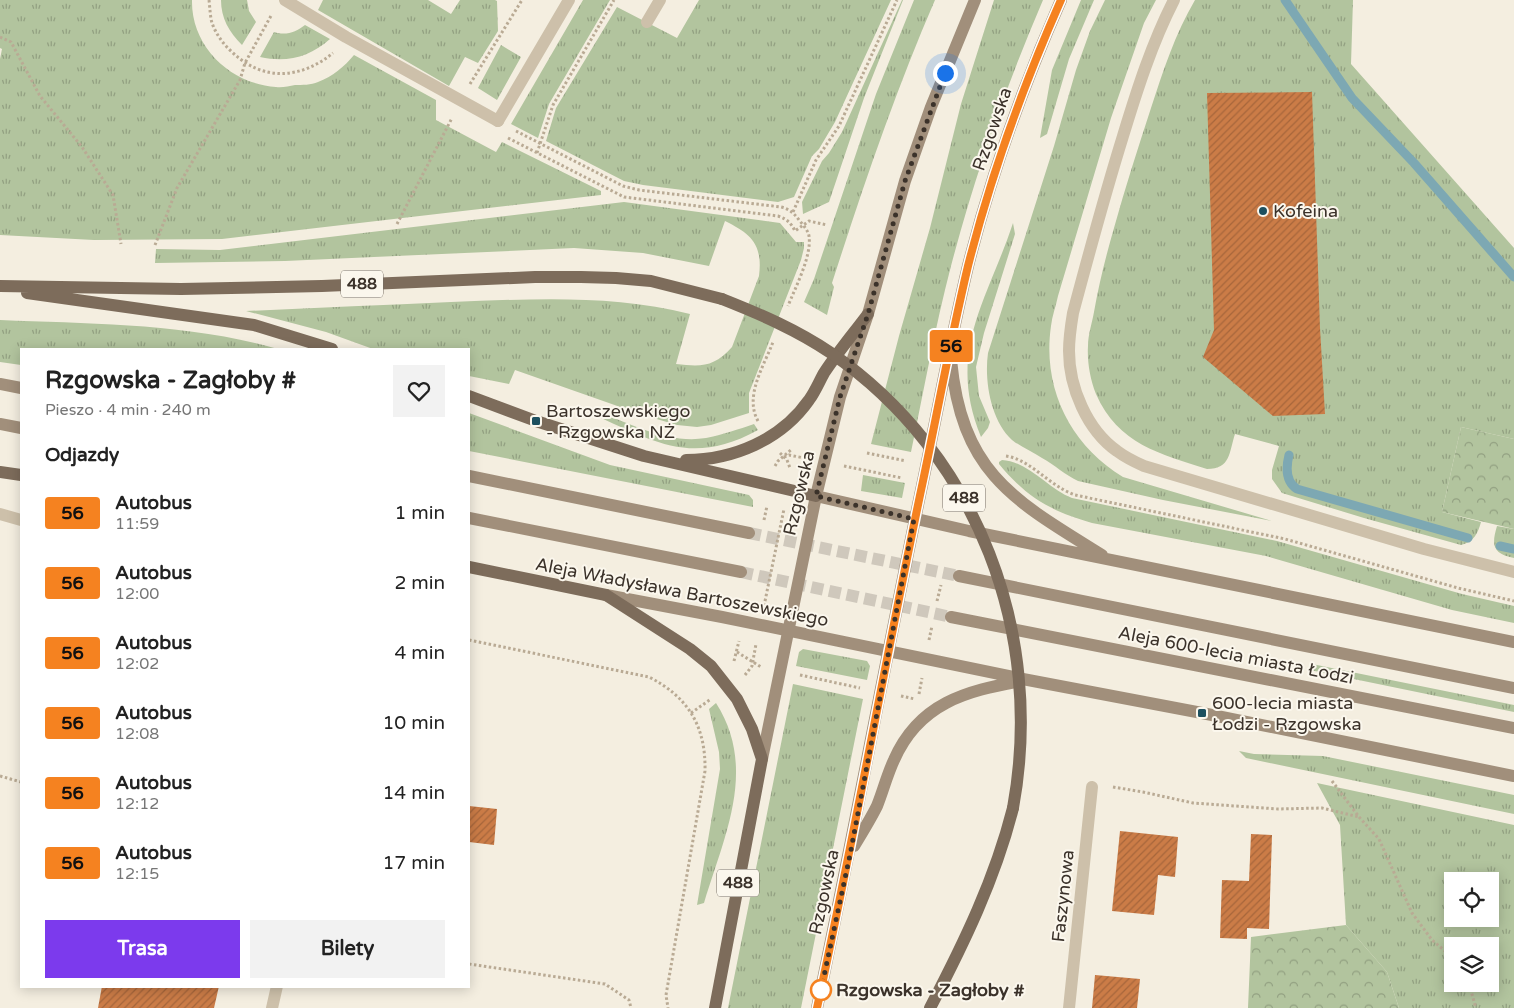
<!DOCTYPE html>
<html lang="pl">
<head>
<meta charset="utf-8">
<style>
  body { margin:0; font-family:"Varela Round",sans-serif; background:#f2f2f2; color:#222; height:100vh; display:flex; flex-direction:column; font-size:19px; white-space:nowrap }
  * { box-sizing:border-box; margin:0 }
  p { font-size:16px; color:#767676 }
  .icon { flex:none; width:28px; height:28px; fill:none; stroke:currentColor; stroke-width:2; stroke-linecap:round; stroke-linejoin:round }
  .map { position:relative; flex:1; overflow:hidden }
  .drawer { position:absolute; left:20px; top:348px; width:450px; height:640px; display:flex; flex-direction:column; background:#fff; border-radius:0px; box-shadow:0 2px 12px #0003 }
  .drawer>* { flex:none }
  .badge { padding:0 10px; border-radius:4px; font-size:18px; line-height:32px }
  .controls { position:absolute; left:1444px; top:872px; display:grid; gap:10px }
  .controls a { display:grid; place-items:center; width:55px; height:55px; border-radius:0px; background:#fff; box-shadow:0 2px 12px #0003; font-size:25px }
  .you { position:absolute; width:25px; height:25px; margin:-12px; border:4px solid #fff; border-radius:50%; background:#1a73e8; box-shadow:0 0 0 8px #1a73e833 }
  .map>.badge { position:absolute; translate:-50% -50%; box-shadow:0 0 0 2px #fff }
  h2 { padding:0 25px; font-size:19px; line-height:45px }
  .round { display:grid; place-items:center; flex:none; width:52px; height:52px; border-radius:0px; background:#f2f2f2 }
  .headline { display:flex; align-items:center; justify-content:space-between; height:85px; padding:0 25px }
  h1 { font-size:24px; font-weight:700; line-height:38px }
  .action { display:flex; gap:10px; margin-top:auto; padding:10px 25px }
  .action a { flex:1; height:58px; border-radius:0px; background:#7c3aed; color:#fff; font-size:20px; font-weight:700; line-height:58px; text-align:center }
  .action a+a { background:#f2f2f2; color:#222 }
  ul { padding:0; list-style:none }
  li { display:flex; align-items:center; gap:15px; height:70px; padding:0 25px }
  li div { flex:1 }
  li b { display:block; font-size:19px }
  li em { font-style:normal }
  li .badge { min-width:55px; font-weight:700; text-align:center }
  .map>svg:first-child { display:block }
  .grass { fill:url(#grass-tufts); fill-rule:evenodd }
  .forest { fill:url(#forest-crowns) }
  .lines { fill:none; stroke-linecap:round; stroke-linejoin:round }
  .stream { stroke:#7da8b3; stroke-width:9 }
  .building { fill:url(#building-hatch) }
  .secondary-tunnel { stroke:#cfc8bc; stroke-width:12; stroke-dasharray:12 6; stroke-linecap:butt }
  .path { stroke:#b9aa94; stroke-width:3; stroke-dasharray:2.5 2.5; stroke-linecap:butt }
  .lane { stroke:#cdc0aa; stroke-width:12 }
  .street { stroke:#cdc0aa; stroke-width:12 }
  .secondary { stroke:#a18f7b; stroke-width:12 }
  .primary { stroke:#7d6c5b; stroke-width:12 }
  .primary-bridge { stroke:#7d6c5b; stroke-width:12 }
  .line-casing { stroke:#fff; stroke-width:11 }
  .line { stroke:#f58220; stroke-width:8 }
  .walk { stroke:#3b322a; stroke-width:5; stroke-dasharray:0 9 }
  .poi-dot { fill:#1d505f; stroke:#fbf7ed; stroke-width:2 }
  .stop-dot { fill:#fff; stroke:#f58220; stroke-width:2.5 }
  .labels { text-anchor:middle; dominant-baseline:central; stroke-width:4; stroke-linejoin:round; paint-order:stroke }
  .shield { fill:#fbf7ed; stroke:#756d64; stroke-width:1 }
  .shield-label { font-size:16px; font-weight:bold; fill:#3b322a }
  .street-label { font-size:18px; fill:#3b322a; stroke:#fbf7ed }
  .poi-label { font-size:18px; fill:#3b322a; stroke:#fbf7ed; text-anchor:start }
  .stop-label { font-size:18px; font-weight:bold; fill:#3b322a; stroke:#fbf7ed; text-anchor:start }
</style>
</head>
<body>
<div class="map">
<svg width="1514" height="1008" viewBox="0 0 1514 1008">
  <defs>
    <pattern id="grass-tufts" width="24" height="20" patternUnits="userSpaceOnUse" patternTransform="scale(1.25)"><rect width="24" height="20" fill="#b2c49e"/><path d="M3 7l-1-3M5 7V3M7 7l1-3M15 17l-1-3M17 17v-4M19 17l1-3" fill="none" stroke="#92a081"/></pattern>
    <pattern id="forest-crowns" width="20" height="18" patternUnits="userSpaceOnUse" patternTransform="scale(1.25)"><rect width="20" height="18" fill="#b2c49e"/><path d="M2 6a3 3 0 1 1 6 0M12 15a3 3 0 1 1 6 0" fill="none" stroke="#92a081"/></pattern>
    <pattern id="building-hatch" width="6" height="6" patternUnits="userSpaceOnUse" patternTransform="scale(1.25)"><rect width="6" height="6" fill="#cb7c47"/><path d="M-1 1l2-2M0 6l6-6M5 7l2-2" fill="none" stroke="#a6663b"/></pattern>
  </defs>
  <rect width="100%" height="100%" fill="#f4eee0"/>
  <path class="grass" d="M 0,0 L 192,0 C 191,47 231,84 276,87 C 282,88 289,86 295,85 C 302,85 311,85 318,82 C 332,77 345,66 354,55 L 436,100 L 436,120 L 496,152 L 502,142 L 601,191 L 601,195 L 222,239 L 94,240 L 0,235 L 0,59 L 2,49 L 0,48 Z
    M 221,0 L 247,0 L 249,11 L 256,22 L 242,45 C 229,32 221,18 221,0 Z
    M 323,0 L 428,0 L 451,14 L 460,0 L 495,0 L 497,1 L 498,31 L 478,63 L 465,57 L 449,86 L 318,10 Z
    M 583,0 L 610,0 L 549,104 L 538,138 L 511,124 Z
    M 699,0 L 891,0 L 835,122 L 819,149 L 812,156 L 794,197 L 778,202 L 643,185 L 624,181 L 546,141 L 556,108 L 617,7 L 677,38 Z
    M 902,0 L 903,0 L 864,98 L 829,202 L 803,214 L 802,202 L 822,161 L 829,153 L 842,132 Z
    M 914,0 L 935,0 C 895,92 863,187 832,283 L 834,287 L 827,315 L 804,302 L 814,279 L 876,94 Z
    M 994,0 L 1043,0 C 1006,86 975,175 951,266 C 935,327 924,390 911,452 L 871,444 L 899,336 L 930,228 L 961,104 Z
    M 1081,0 L 1094,0 L 1069,59 L 1047,134 L 1040,138 L 1052,70 Z
    M 1105,0 L 1156,0 L 1144,23 L 1111,118 L 1058,296 C 1056,306 1052,316 1051,326 C 1042,388 1070,445 1123,477 L 1272,521 L 1163,500 L 1078,481 C 1065,475 1055,465 1042,458 C 1033,452 1021,447 1012,440 C 991,421 984,381 988,353 L 1054,146 L 1076,70 L 1090,31 Z
    M 1195,0 L 1353,0 L 1351,64 L 1514,248 L 1514,439 L 1461,427 L 1442,512 L 1481,522 C 1478,533 1474,542 1461,545 L 1364,518 L 1282,493 L 1272,479 L 1272,470 L 1279,446 L 1235,434 C 1229,452 1231,469 1207,469 C 1160,454 1118,444 1096,394 C 1090,379 1087,361 1088,346 C 1088,335 1092,323 1094,312 C 1099,283 1106,256 1114,228 C 1125,188 1138,148 1151,108 C 1163,71 1175,34 1195,0 Z
    M 305,25 L 330,39 C 310,57 287,63 260,57 L 274,32 C 286,36 296,32 305,25 Z
    M 501,45 L 521,57 L 497,100 L 478,88 Z
    M 624,202 L 780,223 L 796,242 L 804,242 L 804,248 L 801,260 L 749,393 L 749,413 L 711,425 L 697,427 L 677,425 L 643,415 L 515,370 L 509,384 L 469,376 L 469,349 L 373,349 L 326,332 L 246,311 C 314,308 383,305 451,302 C 532,299 611,294 690,314 L 676,364 C 702,367 714,367 732,347 L 759,276 C 763,244 751,234 725,221 L 709,266 L 643,253 L 574,248 L 285,261 L 155,263 L 156,249 L 220,250 Z
    M 1013,223 L 1015,234 L 984,333 L 976,367 L 979,396 L 990,422 L 988,428 L 981,437 C 946,351 987,302 1013,223 Z
    M 0,320 C 93,324 187,323 278,349 L 21,349 L 21,365 L 0,362 Z
    M 599,412 C 633,425 669,444 706,438 C 722,435 739,429 754,424 L 758,430 C 691,467 654,441 592,414 Z
    M 469,413 L 610,465 L 749,495 L 753,500 L 753,507 L 469,451 Z
    M 1002,460 C 1028,461 1048,489 1072,498 L 1277,541 L 1462,594 L 1514,606 L 1514,623 L 1452,610 L 1266,556 L 1092,523 C 1051,511 1027,498 999,464 L 999,462 Z
    M 863,475 L 905,483 L 902,498 L 861,491 Z
    M 1497,526 L 1514,529 L 1514,558 C 1493,554 1491,546 1497,526 Z
    M 803,649 L 867,661 L 870,666 L 867,680 L 796,666 L 799,652 Z
    M 1312,664 L 1514,705 L 1514,712 L 1310,670 Z
    M 793,684 L 863,699 L 801,1008 L 728,1008 Z
    M 716,703 C 758,769 724,836 704,903 L 697,905 L 720,769 L 719,752 L 709,709 Z
    M 1239,751 L 1254,754 L 1323,756 L 1514,795 L 1514,814 L 1246,758 Z
    M 1317,783 L 1514,825 L 1514,1008 L 1399,1008 L 1387,972 L 1346,925 L 1340,825 ZM 1452,881 L 1490,881 L 1490,919 L 1452,919 ZM 1452,946 L 1490,946 L 1490,984 L 1452,984 Z"/>
  <path class="forest" d="M 1461,427 L 1514,439 L 1514,529 L 1442,512 Z
    M 1346,925 L 1387,972 L 1399,1008 L 1248,1008 L 1251,937 Z"/>
  <g class="lines">
    <path class="stream" d="M 1285,0 L 1352,98 L 1414,163 L 1514,277
      M 1289,455 C 1286,467 1285,481 1297,489 L 1468,538
      M 1500,546 L 1514,549"/>
  </g>
  <path class="building" d="M 1312,92 L 1320,328 L 1325,414 L 1273,416 L 1203,357 L 1214,330 L 1207,93 Z
    M 469,806 L 497,809 L 494,845 L 469,842 Z
    M 1120,831 L 1178,837 L 1175,877 L 1158,875 L 1154,915 L 1112,911 Z
    M 1251,834 L 1272,835 L 1269,929 L 1247,928 L 1247,939 L 1220,938 L 1222,880 L 1249,881 Z
    M 1095,975 L 1140,979 L 1137,1008 L 1092,1008 Z
    M 102,986 L 219,986 L 214,1008 L 98,1008 Z"/>
  <g class="lines">
    <path class="secondary-tunnel" d="M 749,533 L 959,576
      M 741,572 L 951,617"/>
    <path class="path" d="M 209,0 C 210,8 210,16 212,23 C 216,34 223,44 232,52 C 263,82 301,79 333,53
      M 0,37 L 11,42 L 40,96 L 82,147 L 113,195 L 121,244
      M 470,84 L 522,0
      M 516,131 L 623,186 L 639,190 L 781,207 C 789,209 794,213 799,220 C 803,225 808,230 809,236 C 812,256 795,288 788,306
      M 508,138 L 624,197 L 778,216 C 787,219 791,223 795,231 L 809,221 L 827,225
      M 537,153 L 553,105 L 614,0
      M 793,212 L 816,160 L 839,126 L 897,0
      M 397,224 L 452,118
      M 155,245 L 177,188 L 240,80 L 245,63 L 272,14
      M 758,421 C 744,396 764,366 773,342
      M 780,453 L 787,460 L 790,468
      M 867,453 L 906,461
      M 1006,456 C 1027,459 1043,478 1061,488 C 1065,491 1070,493 1075,495 L 1285,539 L 1458,588 L 1514,601
      M 784,457 L 789,455 L 804,458
      M 775,466 L 778,461 L 792,449
      M 844,466 L 902,478
      M 764,520 L 767,506
      M 937,601 L 941,585
      M 764,606 L 784,509
      M 469,640 L 649,677 C 688,697 706,726 705,771 L 666,995 L 668,1008
      M 929,640 L 932,626
      M 737,652 L 761,667
      M 734,661 L 739,641
      M 745,675 L 752,666 L 756,644
      M 800,675 L 860,688
      M 919,694 L 922,678
      M 901,696 L 915,699
      M 691,713 L 711,699
      M 0,776 L 21,782
      M 1332,781 L 1359,817 L 1379,839 L 1412,913 L 1432,940 L 1452,957
      M 1113,787 L 1143,792 L 1193,803 L 1278,809 L 1322,808 L 1359,817
      M 469,964 L 605,984 L 629,1000 L 631,1008
      M 1469,984 L 1476,1008"/>
    <path class="lane" d="M 285,0 L 346,37 L 498,121
      M 647,22 L 660,0"/>
    <path class="street" d="M 1174,0 C 1152,43 1137,90 1123,136 C 1105,194 1089,253 1073,313 C 1071,325 1069,338 1069,351 C 1069,387 1087,430 1117,451 C 1125,457 1135,462 1144,466 L 1424,549 L 1514,572
      M 498,121 L 569,0
      M 0,514 L 21,520
      M 272,1008 L 277,986
      M 1069,1008 L 1092,787"/>
    <path class="secondary" d="M 951,360 C 962,473 1013,500 1102,555
      M 0,384 L 21,388
      M 0,424 L 21,428
      M 469,476 L 749,533
      M 816,496 L 969,531 L 1514,642
      M 469,518 L 741,572
      M 959,576 L 1514,688
      M 606,595 L 722,617 L 1028,680 L 1202,713 L 1514,776
      M 951,617 L 1514,728
      M 762,759 L 816,496 L 840,397 L 868,314 L 905,181 L 931,107 L 975,0
      M 854,846 C 862,833 870,820 877,806 C 883,791 887,775 894,760 C 919,703 966,691 1021,681
      M 817,1008 C 854,833 886,656 923,481 C 938,409 951,337 968,266 C 991,175 1023,86 1061,0"/>
    <path class="primary" d="M 0,286 L 181,289 L 322,286 L 535,277 L 581,277 L 616,278 L 651,281 L 722,299
      M 27,293 L 254,325 L 332,349
      M 469,396 L 536,421 L 644,456 L 816,496
      M 686,460 C 733,460 781,440 809,400 C 815,392 819,382 824,373 C 837,353 853,334 868,314
      M 0,472 L 21,475
      M 469,567 L 606,595 L 690,649 L 711,666 L 737,699 L 752,729 L 762,759 L 715,1008
      M 930,1008 C 964,943 995,879 1013,808"/>
    <path class="primary-bridge" d="M 722,299 C 760,314 797,330 831,353 C 978,454 1045,634 1013,808"/>
  </g>
  <g class="lines">
    <g class="line-casing">
      <path id="line" d="M 817,1008 C 855,833 886,656 923,481 C 938,409 951,337 968,266 C 991,175 1023,86 1061,0"/>
    </g>
    <use href="#line" class="line"/>
    <path class="walk" d="M 821,990 L 850,855 L 914,519 L 816,496 L 840,397 L 868,314 L 905,181 L 945,73"/>
  </g>
  <g class="poi-dot">
    <circle cx="1263" cy="211" r="5"/>
    <rect x="531" y="416" width="10" height="10" rx="2.5"/>
    <rect x="1197" y="708" width="10" height="10" rx="2.5"/>
  </g>
  <circle class="stop-dot" cx="821" cy="990" r="10"/>
  <g class="labels">
    <g class="shield">
      <rect x="341" y="270.5" width="42" height="27" rx="4"/>
      <rect x="943" y="484.5" width="42" height="27" rx="4"/>
      <rect x="717" y="869.5" width="42" height="27" rx="4"/>
    </g>
    <g class="shield-label">
      <text x="362" y="284">488</text>
      <text x="964" y="498">488</text>
      <text x="738" y="883">488</text>
    </g>
    <g class="street-label">
      <text transform="translate(992 129) rotate(-71)">Rzgowska</text>
      <text transform="translate(799 493) rotate(-77)">Rzgowska</text>
      <text transform="translate(682 592) rotate(11)">Aleja Władysława Bartoszewskiego</text>
      <text transform="translate(1236 655) rotate(11)">Aleja 600-lecia miasta Łodzi</text>
      <text transform="translate(824 892) rotate(-78)">Rzgowska</text>
      <text transform="translate(1063 896) rotate(-84)">Faszynowa</text>
    </g>
    <g class="poi-label">
      <text x="1273" y="211">Kofeina</text>
      <text x="546" y="411">Bartoszewskiego<tspan x="546" dy="21">- Rzgowska NŻ</tspan></text>
      <text x="1212" y="703">600-lecia miasta<tspan x="1212" dy="21">Łodzi - Rzgowska</tspan></text>
    </g>
    <g class="stop-label">
      <text x="836" y="990">Rzgowska - Zagłoby #</text>
    </g>
  </g>
</svg>
<div class="controls">
<a><svg class="icon" aria-label="locate" viewBox="0 0 24 24"><circle cx="12" cy="12" r="6"/><path d="M12 2v4M12 18v4M2 12h4M18 12h4"/></svg></a>
<a><svg class="icon" aria-label="layers" viewBox="0 0 24 24"><path d="M12 4l9 5-9 5-9-5zM3 14l9 5 9-5"/></svg></a>
</div>
<div class="you" style="left:945px;top:73px"></div>
<b class="badge" style="left:951px;top:346px;background:#f58220;color:#111">56</b>
<section class="drawer">
<div class="headline"><div><h1>Rzgowska - Zagłoby #</h1><p>Pieszo · 4 min · 240 m</p></div><a class="round"><svg class="icon" aria-label="heart" viewBox="0 0 24 24"><path d="M12 20l-8-8c-3-5 5-10 8-4 3-6 11-1 8 4z"/></svg></a></div>
<h2>Odjazdy</h2>
<ul>
<li><span class="badge" style="background:#f58220;color:#111">56</span><div><b>Autobus</b><p>11:59</p></div><em>1 min</em></li>
<li><span class="badge" style="background:#f58220;color:#111">56</span><div><b>Autobus</b><p>12:00</p></div><em>2 min</em></li>
<li><span class="badge" style="background:#f58220;color:#111">56</span><div><b>Autobus</b><p>12:02</p></div><em>4 min</em></li>
<li><span class="badge" style="background:#f58220;color:#111">56</span><div><b>Autobus</b><p>12:08</p></div><em>10 min</em></li>
<li><span class="badge" style="background:#f58220;color:#111">56</span><div><b>Autobus</b><p>12:12</p></div><em>14 min</em></li>
<li><span class="badge" style="background:#f58220;color:#111">56</span><div><b>Autobus</b><p>12:15</p></div><em>17 min</em></li>
</ul>
<div class="action"><a>Trasa</a><a>Bilety</a></div>
</section>
</div>
</body>
</html>
